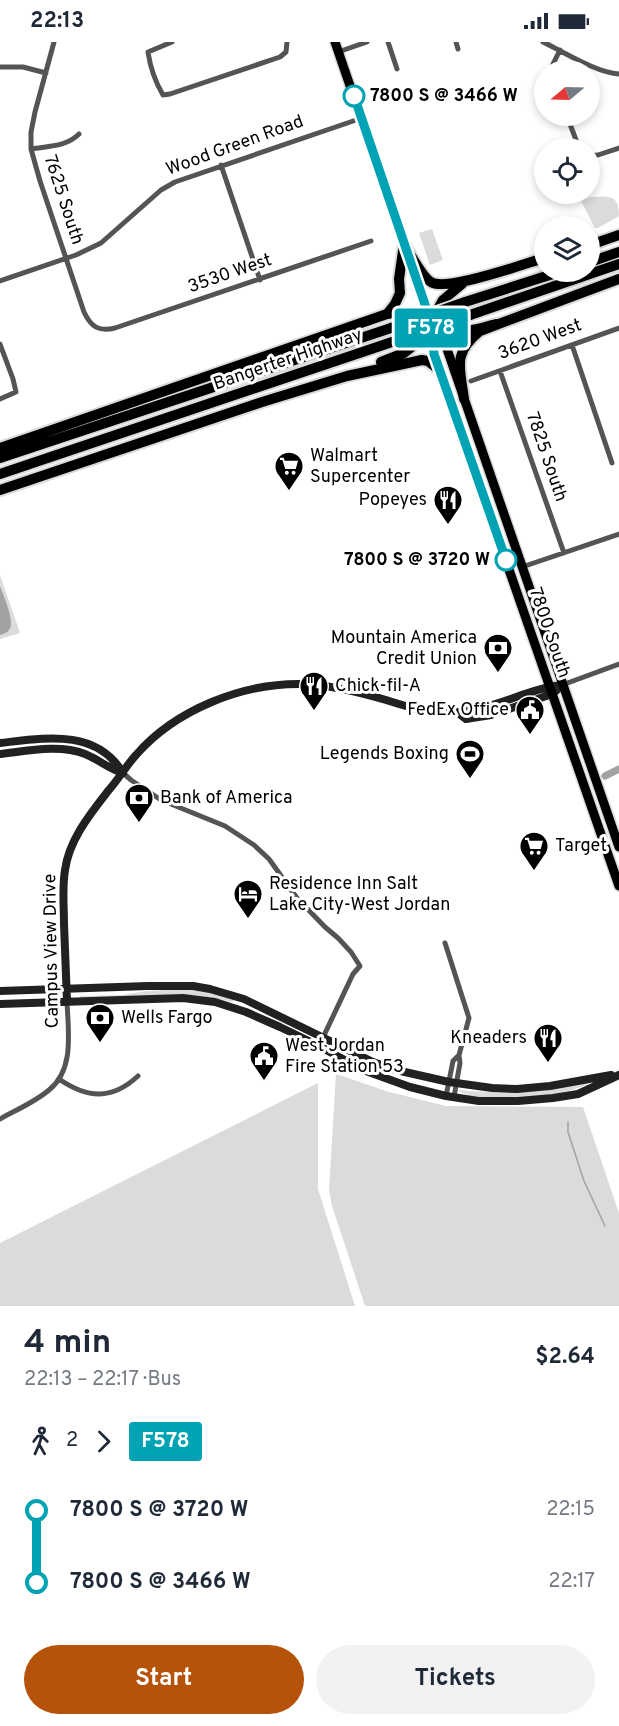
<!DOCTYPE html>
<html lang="en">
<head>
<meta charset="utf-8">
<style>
  body { margin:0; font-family:Overpass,sans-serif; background:#f2f2f3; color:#1f2937; height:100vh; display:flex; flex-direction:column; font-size:22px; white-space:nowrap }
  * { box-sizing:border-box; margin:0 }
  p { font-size:20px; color:#747a83 }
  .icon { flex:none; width:33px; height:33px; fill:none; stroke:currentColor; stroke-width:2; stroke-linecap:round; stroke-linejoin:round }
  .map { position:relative; height:1264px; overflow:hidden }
  .drawer { display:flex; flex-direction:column; background:#fff; flex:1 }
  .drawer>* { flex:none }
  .badge { padding:0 12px; border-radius:4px; font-size:21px; line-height:39px }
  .needle { width:39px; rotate:251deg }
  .buttons { position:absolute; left:534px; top:18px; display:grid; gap:12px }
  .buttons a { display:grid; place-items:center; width:66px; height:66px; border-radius:50%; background:#fff; box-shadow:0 3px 9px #0003; font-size:30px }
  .map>.badge { position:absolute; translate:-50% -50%; box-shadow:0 0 0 3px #fff }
  .legs { display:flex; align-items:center; gap:9px; height:66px; padding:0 24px; font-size:20px }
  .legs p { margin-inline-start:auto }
  .summary { display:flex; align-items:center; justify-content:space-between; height:102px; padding:0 24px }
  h1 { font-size:33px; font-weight:700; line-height:45px }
  .cta { display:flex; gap:12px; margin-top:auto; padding:12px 24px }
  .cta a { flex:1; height:69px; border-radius:36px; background:#b45309; color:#fff; font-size:24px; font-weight:700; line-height:69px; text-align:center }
  .cta a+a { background:#f2f2f3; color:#1f2937 }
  ul { padding:0 24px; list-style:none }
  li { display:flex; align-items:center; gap:21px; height:72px; font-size:22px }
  li i { display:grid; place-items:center; width:9px; height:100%; margin:0 8px; background:currentColor }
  li i::after { content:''; width:15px; height:15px; margin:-8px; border:4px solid; border-radius:50%; background:#fff }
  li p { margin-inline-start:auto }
  li:first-child i { background:linear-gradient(#0000 50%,currentColor 0) }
  li:last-child i { background:linear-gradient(currentColor 50%,#0000 0) }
  .status { display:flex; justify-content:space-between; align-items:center; height:42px; padding:0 30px; background:#fff; direction:ltr }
  .status svg { height:16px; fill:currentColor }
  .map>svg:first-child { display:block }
  .green { fill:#dbdbdb }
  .water { fill:#a2a2a2 }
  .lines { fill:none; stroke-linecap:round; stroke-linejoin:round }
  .stream { stroke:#a2a2a2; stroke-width:1.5 }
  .canal { stroke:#a2a2a2; stroke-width:7 }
  .primary-casing { stroke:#dbdbdb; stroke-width:12 }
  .highway-casing { stroke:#dbdbdb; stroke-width:14 }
  .street { stroke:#545454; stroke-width:5 }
  .secondary { stroke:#212121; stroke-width:8 }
  .primary { stroke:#000; stroke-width:9 }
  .highway { stroke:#000; stroke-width:10 }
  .highway-bridge-casing { stroke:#dbdbdb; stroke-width:14; stroke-linecap:butt }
  .highway-bridge { stroke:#000; stroke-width:10 }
  .line-1-casing { stroke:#fff; stroke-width:14 }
  .line-1 { stroke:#00a3b4; stroke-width:9 }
  .stop-1-dot { fill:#fff; stroke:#00a3b4; stroke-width:3 }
  .labels { text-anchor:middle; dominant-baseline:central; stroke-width:6; stroke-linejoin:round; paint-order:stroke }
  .stop-label { font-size:18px; font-weight:bold; fill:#000; stroke:#fff; text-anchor:start }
  .street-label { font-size:18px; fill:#000; stroke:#fff }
  .poi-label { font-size:18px; fill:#000; stroke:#fff; text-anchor:start }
</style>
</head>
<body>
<div class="status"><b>22:13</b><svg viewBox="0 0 49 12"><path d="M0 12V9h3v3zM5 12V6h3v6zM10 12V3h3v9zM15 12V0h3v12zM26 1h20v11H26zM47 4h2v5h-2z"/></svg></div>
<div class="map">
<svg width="619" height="1264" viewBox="0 0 619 1264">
  <rect width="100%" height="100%" fill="#fff"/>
  <path class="green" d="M 591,155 C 610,154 619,153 619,174 L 598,186 L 595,186 L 581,159 Z
    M 432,187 L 443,218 L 430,223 L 419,191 Z
    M 0,533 L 20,591 L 0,597 Z
    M 186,947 L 223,953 L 234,957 L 234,959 L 231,960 L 214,956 L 189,953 L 80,956 L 80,954 L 122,953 L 147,949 Z
    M 336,1032 L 389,1050 L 446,1064 L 583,1065 L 619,1171 L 619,1264 L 365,1264 L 332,1164 L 329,1148 Z
    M 593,1039 C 568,1056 485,1063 458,1049 L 459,1048 C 506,1053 547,1049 593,1039 Z
    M 318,1041 L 318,1147 L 355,1264 L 0,1264 L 0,1201 Z"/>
  <path class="water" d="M 0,544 C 3,553 16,581 9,588 C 7,591 3,592 0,593 Z"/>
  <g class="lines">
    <path class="stream" d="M 568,1080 L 568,1090 L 584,1139 L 605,1184"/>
    <path class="canal" d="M 605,734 L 619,727"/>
    <g class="primary-casing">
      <path id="primary" d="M 335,0 L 431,280 L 447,307 L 619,805
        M 431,283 L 434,312 L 619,844"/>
    </g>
    <g class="highway-casing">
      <path id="highway" d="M 404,202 C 409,210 423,236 431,240 C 446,250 524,222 544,216
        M 590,203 L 619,193
        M 590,220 L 619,210
        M 465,260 L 559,230
        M 387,272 L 395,262 L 400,251 L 399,237 L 404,202
        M 470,273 L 619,222
        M 381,320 L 404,311 L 414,303 L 423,294 L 443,258 L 462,242
        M 464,357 C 460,325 452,312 480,289 L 619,237
        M 0,406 L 387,272 C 411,267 428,282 451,288 C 466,292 483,285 497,282
        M 0,416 L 391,286
        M 0,432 L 395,299
        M 0,448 L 262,360 L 347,334 L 422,318 L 428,319 L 439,328"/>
    </g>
    <path class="street" d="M 54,0 L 35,70 L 31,90 L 31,107 L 40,139 L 84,270 C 91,285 99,290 115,286 L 371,199
      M 172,0 L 148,10 C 150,24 156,41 163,53 L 170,52 L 280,15 L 286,10 L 287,0
      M 388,0 L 397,27
      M 456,0 L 458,7
      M 543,0 C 564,10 597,31 619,32
      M 338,10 L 367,0
      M 0,25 L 23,25 L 46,31
      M 553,28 L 553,22 L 560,8
      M 567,74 L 579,106
      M 31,107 C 48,104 66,105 79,92
      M 590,114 L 598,113 L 619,106
      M 221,123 L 260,238
      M 0,239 L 76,213 L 101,201 L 161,148 L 175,140 L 362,76
      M 0,302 L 13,337 L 16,350 L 0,357
      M 572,303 L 612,421
      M 500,329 L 564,511
      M 471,339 L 619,286
      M 522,525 L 619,492
      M 562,643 L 619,622
      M 123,731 L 131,738 L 161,758 L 225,784 L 254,803 L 269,817 L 297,856 L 325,885 L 338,896 L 351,910 L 360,924 L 353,932 L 319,1004
      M 445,901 L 469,976 L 459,1013 L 460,1021 L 454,1055
      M 59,1037 C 88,1057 112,1058 138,1034
      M 446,1054 L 453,1019 L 459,1013
      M 0,1077 C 16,1068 35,1060 49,1048 C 75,1027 68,989 67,959"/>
    <path class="secondary" d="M 457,670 L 466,677 L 491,673 L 552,652 L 557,648
      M 0,701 C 44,696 96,686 123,731
      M 0,712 C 27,709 59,702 85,712 C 100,718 107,726 123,731
      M 0,949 L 148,944 L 193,944 L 210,947 L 244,957 L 373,1020 L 396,1028 L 449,1040 L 492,1046 L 517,1047 L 550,1044 L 611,1033
      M 67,959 C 66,934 65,908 64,882 C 64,864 62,846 65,828 C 69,798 90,772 108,749 C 118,738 126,724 136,713 C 175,668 242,641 302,642 C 331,643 359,650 386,658 C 405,664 424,670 444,671 C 470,671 494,663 519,654 C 534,649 547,644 562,643
      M 0,962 L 183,956 L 215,960 L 246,970 L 280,985 L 319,1004 L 363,1028 L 410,1045 L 446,1054 L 479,1059 L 518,1059 L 553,1056 L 578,1052 L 619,1033"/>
    <use href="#primary" class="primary"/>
    <use href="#highway" class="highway"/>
    <g class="highway-bridge-casing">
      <path id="highway-bridge" d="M 391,286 L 465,260
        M 395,299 L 470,273"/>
    </g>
    <use href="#highway-bridge" class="highway-bridge"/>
  </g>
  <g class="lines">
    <g class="line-1-casing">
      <path id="line-1" d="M 354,54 L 431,280 L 434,312 L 506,518"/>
    </g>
    <use href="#line-1" class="line-1"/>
  </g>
  <defs>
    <g id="supermarket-pin" transform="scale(1.5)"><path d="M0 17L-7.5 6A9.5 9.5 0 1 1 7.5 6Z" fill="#000" stroke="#fff"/><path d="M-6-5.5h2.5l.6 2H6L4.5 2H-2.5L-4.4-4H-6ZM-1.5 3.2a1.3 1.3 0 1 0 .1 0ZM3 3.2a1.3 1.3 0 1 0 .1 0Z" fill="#fff"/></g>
    <g id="restaurant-pin" transform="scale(1.5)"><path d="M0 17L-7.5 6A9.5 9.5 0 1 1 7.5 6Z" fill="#000" stroke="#fff"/><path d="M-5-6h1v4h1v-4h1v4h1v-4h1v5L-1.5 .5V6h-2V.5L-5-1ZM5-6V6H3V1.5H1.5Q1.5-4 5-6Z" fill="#fff"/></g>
    <g id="bank-pin" transform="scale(1.5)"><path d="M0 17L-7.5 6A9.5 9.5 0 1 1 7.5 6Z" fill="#000" stroke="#fff"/><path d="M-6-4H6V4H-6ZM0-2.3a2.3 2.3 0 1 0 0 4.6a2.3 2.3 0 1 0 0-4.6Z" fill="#fff"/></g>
    <g id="civic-pin" transform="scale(1.5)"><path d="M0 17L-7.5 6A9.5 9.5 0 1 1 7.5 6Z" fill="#000" stroke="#fff"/><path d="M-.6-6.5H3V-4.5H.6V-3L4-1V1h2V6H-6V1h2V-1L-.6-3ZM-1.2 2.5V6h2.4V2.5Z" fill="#fff"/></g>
    <g id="stadium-pin" transform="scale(1.5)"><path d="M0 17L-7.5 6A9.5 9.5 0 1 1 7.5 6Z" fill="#000" stroke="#fff"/><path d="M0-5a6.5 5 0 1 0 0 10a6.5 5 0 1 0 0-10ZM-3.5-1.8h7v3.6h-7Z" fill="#fff"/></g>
    <g id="hotel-pin" transform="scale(1.5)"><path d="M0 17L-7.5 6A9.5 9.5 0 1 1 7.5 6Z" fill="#000" stroke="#fff"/><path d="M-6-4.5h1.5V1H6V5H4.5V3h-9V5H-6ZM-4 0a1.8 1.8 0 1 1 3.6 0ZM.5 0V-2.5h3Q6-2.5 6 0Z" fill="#fff"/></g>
  </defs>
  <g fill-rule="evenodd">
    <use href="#supermarket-pin" x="289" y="424"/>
    <use href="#restaurant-pin" x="448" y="458"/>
    <use href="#bank-pin" x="498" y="606"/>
    <use href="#restaurant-pin" x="314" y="644"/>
    <use href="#civic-pin" x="530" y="668"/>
    <use href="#stadium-pin" x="470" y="712"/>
    <use href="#bank-pin" x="139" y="756"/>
    <use href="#supermarket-pin" x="534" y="804"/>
    <use href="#hotel-pin" x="248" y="852"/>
    <use href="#bank-pin" x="100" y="976"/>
    <use href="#restaurant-pin" x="548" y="996"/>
    <use href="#civic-pin" x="264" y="1014"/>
  </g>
  <g class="stop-1-dot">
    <circle cx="354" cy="54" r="10"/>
    <circle cx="506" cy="518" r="10"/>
  </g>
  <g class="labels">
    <g class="stop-label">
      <text x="370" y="54">7800 S @ 3466 W</text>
      <text x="490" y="518" text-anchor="end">7800 S @ 3720 W</text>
    </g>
    <g class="street-label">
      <text transform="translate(235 104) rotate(-20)">Wood Green Road</text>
      <text transform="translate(63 158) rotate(72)">7625 South</text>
      <text transform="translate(230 232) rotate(-19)">3530 West</text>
      <text transform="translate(540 298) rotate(-20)">3620 West</text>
      <text transform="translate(288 318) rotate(-19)">Bangerter Highway</text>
      <text transform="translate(546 415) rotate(71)">7825 South</text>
      <text transform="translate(549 591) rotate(71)">7800 South</text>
      <text transform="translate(52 909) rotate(-91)">Campus View Drive</text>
    </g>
    <g class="poi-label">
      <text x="310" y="414">Walmart<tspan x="310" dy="21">Supercenter</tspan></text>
      <text x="427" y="458" text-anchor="end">Popeyes</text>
      <text x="477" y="596" text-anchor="end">Mountain America<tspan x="477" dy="21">Credit Union</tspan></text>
      <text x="335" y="644">Chick-fil-A</text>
      <text x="509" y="668" text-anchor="end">FedEx Office</text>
      <text x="449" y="712" text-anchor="end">Legends Boxing</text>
      <text x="160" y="756">Bank of America</text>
      <text x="555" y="804">Target</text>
      <text x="269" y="842">Residence Inn Salt<tspan x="269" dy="21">Lake City-West Jordan</tspan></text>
      <text x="121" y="976">Wells Fargo</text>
      <text x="527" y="996" text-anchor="end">Kneaders</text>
      <text x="285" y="1004">West Jordan<tspan x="285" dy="21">Fire Station 53</tspan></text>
    </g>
  </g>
</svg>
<div class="buttons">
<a><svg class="needle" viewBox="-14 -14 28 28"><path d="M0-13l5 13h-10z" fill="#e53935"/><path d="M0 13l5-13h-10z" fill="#747a83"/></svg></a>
<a><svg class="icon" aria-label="locate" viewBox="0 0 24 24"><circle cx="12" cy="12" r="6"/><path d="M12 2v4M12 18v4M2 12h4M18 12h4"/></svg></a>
<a><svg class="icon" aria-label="layers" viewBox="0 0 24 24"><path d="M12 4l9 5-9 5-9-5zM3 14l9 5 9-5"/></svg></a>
</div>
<b class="badge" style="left:431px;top:286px;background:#00a3b4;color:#fff">F578</b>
</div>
<section class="drawer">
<div class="summary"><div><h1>4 min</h1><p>22:13 – 22:17 · Bus</p></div><b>$2.64</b></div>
<div class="legs"><svg class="icon" aria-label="walk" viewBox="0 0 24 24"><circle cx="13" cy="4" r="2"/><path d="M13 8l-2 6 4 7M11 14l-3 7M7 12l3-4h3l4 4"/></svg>2<svg class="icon" aria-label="forward" viewBox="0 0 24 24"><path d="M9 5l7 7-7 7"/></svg><b class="badge" style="background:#00a3b4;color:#fff">F578</b></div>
<ul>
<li><i style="color:#00a3b4"></i><b>7800 S @ 3720 W</b><p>22:15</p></li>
<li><i style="color:#00a3b4"></i><b>7800 S @ 3466 W</b><p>22:17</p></li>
</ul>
<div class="cta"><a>Start</a><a>Tickets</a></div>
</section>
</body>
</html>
